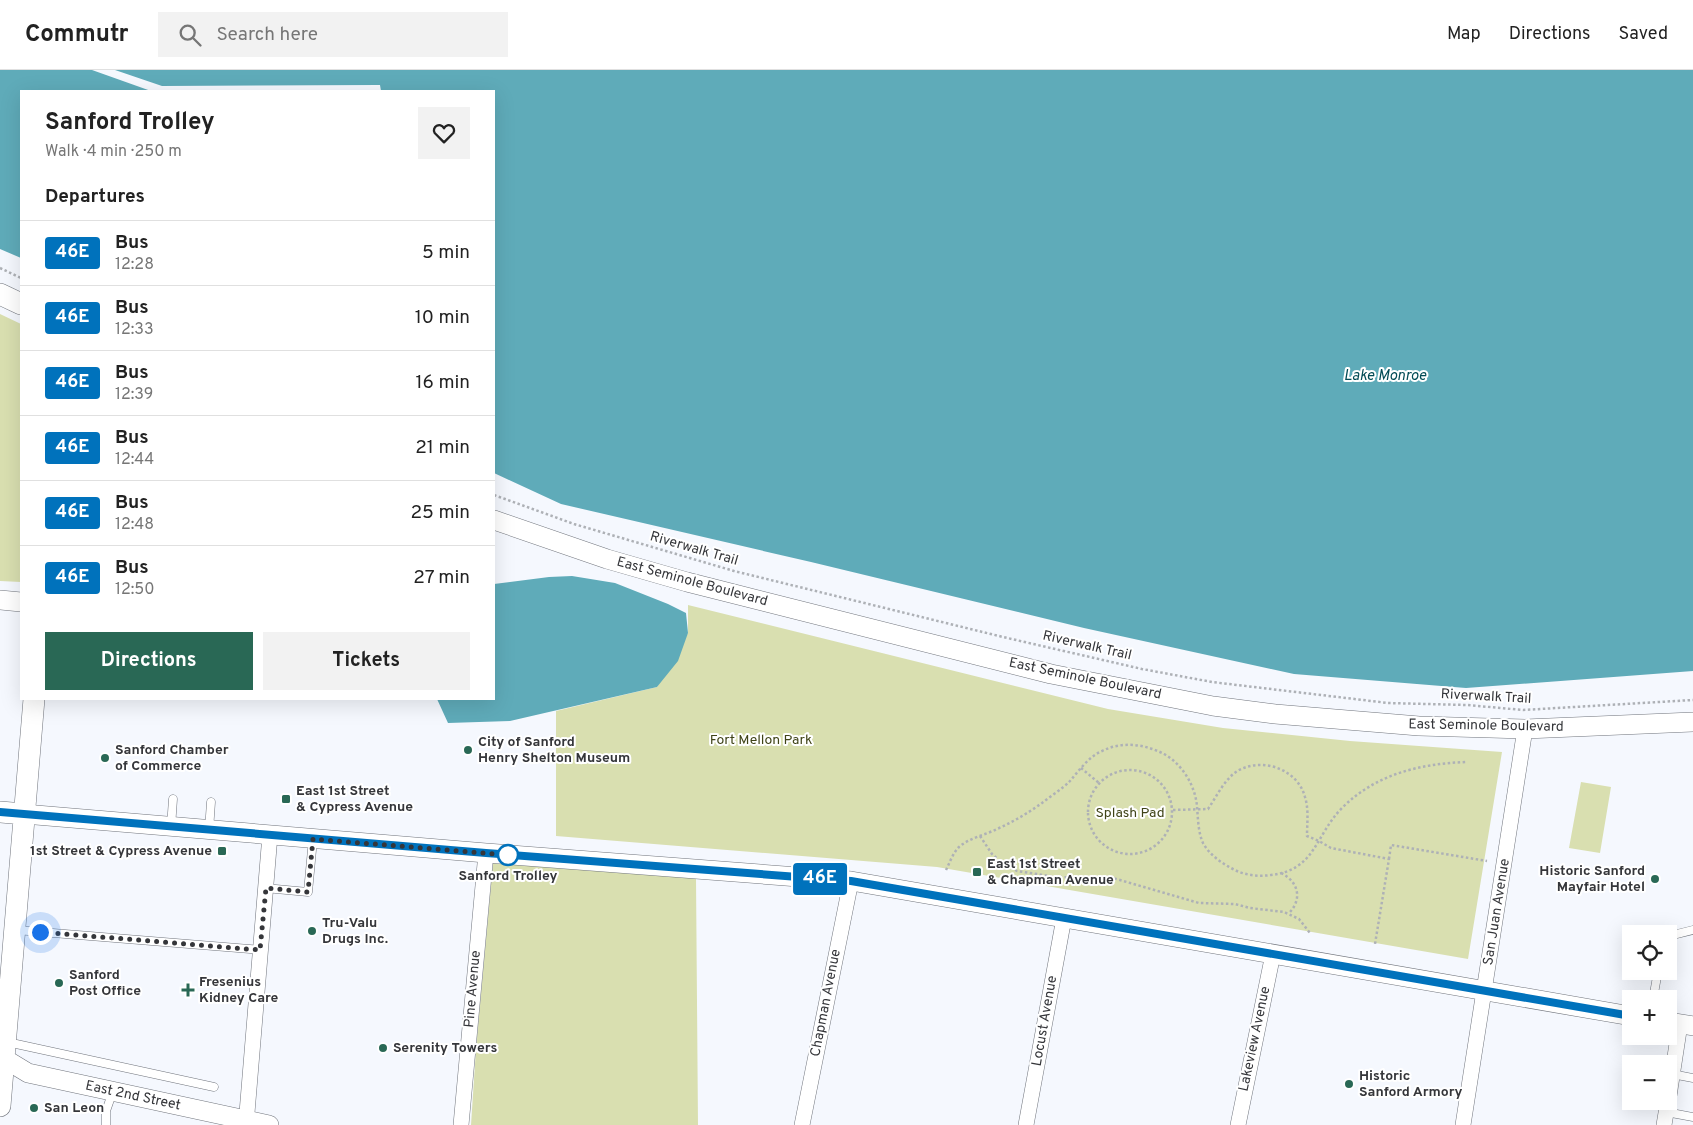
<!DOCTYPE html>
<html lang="en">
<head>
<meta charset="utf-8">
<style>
  body { margin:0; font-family:Overpass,sans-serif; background:#f2f2f2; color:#222; height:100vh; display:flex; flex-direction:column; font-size:19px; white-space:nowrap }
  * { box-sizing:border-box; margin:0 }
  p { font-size:16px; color:#767676 }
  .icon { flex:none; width:28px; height:28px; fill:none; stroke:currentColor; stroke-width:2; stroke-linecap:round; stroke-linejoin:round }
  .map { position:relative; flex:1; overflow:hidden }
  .details { position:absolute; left:20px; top:20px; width:475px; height:610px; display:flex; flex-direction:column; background:#fff; border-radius:0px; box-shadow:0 5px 20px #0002 }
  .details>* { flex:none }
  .badge { padding:0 10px; border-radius:4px; font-size:18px; line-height:32px }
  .fabs { position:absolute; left:1622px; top:855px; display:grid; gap:10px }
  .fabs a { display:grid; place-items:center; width:55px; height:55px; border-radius:0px; background:#fff; box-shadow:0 5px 20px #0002; font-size:25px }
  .you { position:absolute; width:25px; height:25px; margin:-12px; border:4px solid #fff; border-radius:50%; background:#1a73e8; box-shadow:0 0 0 8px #1a73e833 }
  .map>.badge { position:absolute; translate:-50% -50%; box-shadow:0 0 0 2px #fff }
  h2 { padding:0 25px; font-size:19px; line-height:45px }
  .round { display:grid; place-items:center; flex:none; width:52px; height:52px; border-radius:0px; background:#f2f2f2 }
  .head { display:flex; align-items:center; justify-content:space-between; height:85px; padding:0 25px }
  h1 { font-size:24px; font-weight:700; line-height:38px }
  .button { display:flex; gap:10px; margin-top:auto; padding:10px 25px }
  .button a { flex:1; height:58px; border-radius:0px; background:#296855; color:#fff; font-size:20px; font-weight:700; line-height:58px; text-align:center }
  .button a+a { background:#f2f2f2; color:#222 }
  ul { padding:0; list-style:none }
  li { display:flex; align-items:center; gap:15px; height:65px; padding:0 25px; border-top:1px solid #e0e0e0 }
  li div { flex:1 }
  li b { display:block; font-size:19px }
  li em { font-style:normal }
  li .badge { min-width:55px; font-weight:700; text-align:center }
  header { display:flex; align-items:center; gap:30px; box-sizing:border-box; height:70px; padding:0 25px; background:#fff; border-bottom:1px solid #e0e0e0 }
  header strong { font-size:24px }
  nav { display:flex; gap:28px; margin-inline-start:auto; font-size:18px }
  .search { width:350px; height:45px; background:#f2f2f2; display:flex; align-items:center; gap:12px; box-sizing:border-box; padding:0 18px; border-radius:0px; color:#767676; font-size:19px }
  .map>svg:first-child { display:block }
  .green { fill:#d9dfb0 }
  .water { fill:#5fabb9 }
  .pier { fill:#f5f8fe }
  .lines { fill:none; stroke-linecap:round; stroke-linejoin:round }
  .service-casing { stroke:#71757d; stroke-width:9 }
  .minor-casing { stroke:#71757d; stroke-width:16 }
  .tertiary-casing { stroke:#71757d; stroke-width:20 }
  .secondary-casing { stroke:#71757d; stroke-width:22 }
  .path { stroke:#aeb1b6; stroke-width:2.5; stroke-dasharray:2.5 2.5; stroke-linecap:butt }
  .service { stroke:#fff; stroke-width:8 }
  .minor { stroke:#fff; stroke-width:15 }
  .tertiary { stroke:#fff; stroke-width:19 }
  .secondary { stroke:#fff; stroke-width:21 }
  .line-casing { stroke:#fff; stroke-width:11 }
  .line { stroke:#0072bc; stroke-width:8 }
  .walk { stroke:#35363a; stroke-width:5; stroke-dasharray:0 9 }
  .poi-dot { fill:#296855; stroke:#fff; stroke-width:2 }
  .stop-dot { fill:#fff; stroke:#0072bc; stroke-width:2.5 }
  .labels { text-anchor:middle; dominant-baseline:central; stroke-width:4; stroke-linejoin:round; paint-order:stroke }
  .street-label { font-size:14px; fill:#35363a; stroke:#fff }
  .park-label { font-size:14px; fill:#3f4317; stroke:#fff }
  .poi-label { font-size:14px; font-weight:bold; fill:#35363a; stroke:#fff; text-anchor:start }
  .stop-label { font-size:14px; font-weight:bold; fill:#35363a; stroke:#fff }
  .water-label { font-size:15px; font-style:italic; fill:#024b55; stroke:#fff }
</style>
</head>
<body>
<header>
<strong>Commutr</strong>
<div class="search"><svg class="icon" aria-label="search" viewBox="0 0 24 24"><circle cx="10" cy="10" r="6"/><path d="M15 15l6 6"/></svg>Search here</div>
<nav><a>Map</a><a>Directions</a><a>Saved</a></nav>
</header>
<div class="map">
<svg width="1693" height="1055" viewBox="0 0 1693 1055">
  <rect width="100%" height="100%" fill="#f5f8fe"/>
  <path class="green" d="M 0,244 L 21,254 L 21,512 L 0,511 Z
    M 688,535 L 1108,639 L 1223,658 L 1350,671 L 1502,682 L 1468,889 L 937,797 L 556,766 L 556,641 L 657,617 L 688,563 Z
    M 1581,712 L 1611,717 L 1600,783 L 1569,778 Z
    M 493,793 L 696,808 L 698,1055 L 471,1055 L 476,979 Z"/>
  <path class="water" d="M 0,0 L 1693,0 L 1693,601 L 1466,618 L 1294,604 L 1084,558 L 811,492 L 561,434 L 494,403 L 494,21 L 21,21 L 21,188 L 0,179 Z
    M 572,506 L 615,513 L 668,534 L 686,543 L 688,563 L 678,591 L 657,617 L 510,651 L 448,653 L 437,629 L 494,629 L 494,514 L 549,507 Z"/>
  <path class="pier" d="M 92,0 L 115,0 L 162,16 L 380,15 L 381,21 L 151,21 Z"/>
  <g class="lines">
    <g class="service-casing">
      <path id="service" d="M 171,757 L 173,729
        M 209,760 L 211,732
        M 265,818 L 308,822 L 313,769
        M 16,860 L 261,880
        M 1669,866 L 1693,860
        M 1653,929 L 1658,901
        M 7,972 L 214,1017
        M 1672,1004 L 1693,1008
        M 1666,1042 L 1693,1047
        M 106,1055 L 106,1041 L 113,1021"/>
    </g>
    <g class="minor-casing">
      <path id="minor" d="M 1669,1026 L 1680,954
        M 246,1055 L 270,765
        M 461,1055 L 486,783
        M 802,1055 L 851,811
        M 1026,1055 L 1064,848
        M 1238,1055 L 1273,884
        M 1463,1055 L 1525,659
        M 1664,1055 L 1668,1031"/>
    </g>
    <g class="tertiary-casing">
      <path id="tertiary" d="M 494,450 L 607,489 L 687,512 L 1051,604 L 1213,636 L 1275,644 L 1419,656 L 1525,659 L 1693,652
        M 0,530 L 21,532
        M 24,744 L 486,783 L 851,811 L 1631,946
        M 1669,952 L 1693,956
        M 0,986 L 28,1003 L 269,1055"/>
    </g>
    <g class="secondary-casing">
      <path id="secondary" d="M 0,224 L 21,234
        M 0,742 L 24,744
        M 0,1036 L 34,629"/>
    </g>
    <path class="path" d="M 0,198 L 21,208
      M 494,425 L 574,454 L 734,501 L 1003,567 L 1142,599 L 1212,612 L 1388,633 L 1467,635 L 1523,640 L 1693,630
      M 1081,698 L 1099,713
      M1088 742a42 42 0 1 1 84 0a42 42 0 1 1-84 0Z
      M 1173,740 L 1208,739 C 1217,726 1225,708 1239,700 C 1264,687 1298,700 1305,727 C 1309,740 1307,753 1307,766 L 1319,771 L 1331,778 L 1389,789 L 1375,874
      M 980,766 L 992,784 L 1002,793 L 1017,801 L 1056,807 L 1113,808 L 1199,833 L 1235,834 L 1250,838 L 1284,842 L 1299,849 L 1310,863
      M 1389,789 L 1391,775 L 1487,791
      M 946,800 C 950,792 953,783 959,777 C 969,768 985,765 997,759 C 1013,752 1028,743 1042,733 C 1051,726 1062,719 1069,712 C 1079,701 1088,687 1102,681 C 1122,671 1145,674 1164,684 C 1182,694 1195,715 1197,736 C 1198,748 1198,762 1203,773 C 1209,784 1220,792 1231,798 C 1243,805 1257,807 1271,805 C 1316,800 1315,765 1342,738 C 1376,704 1419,694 1466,692
      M 1281,803 C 1298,811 1303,829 1289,843"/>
    <use href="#service" class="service"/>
    <use href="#minor" class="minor"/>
    <use href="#tertiary" class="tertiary"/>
    <use href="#secondary" class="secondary"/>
  </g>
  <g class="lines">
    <g class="line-casing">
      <path id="line" d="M 0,742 L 486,783 L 851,811 L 1631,946"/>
    </g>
    <use href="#line" class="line"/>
    <path class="walk" d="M 40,862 L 260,880 L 266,818 L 308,822 L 313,769 L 508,785"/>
  </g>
  <g class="poi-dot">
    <circle cx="468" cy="680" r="5"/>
    <circle cx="105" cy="688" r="5"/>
    <rect x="281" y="724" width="10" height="10" rx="2.5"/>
    <rect x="217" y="776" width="10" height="10" rx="2.5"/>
    <rect x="972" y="797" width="10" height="10" rx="2.5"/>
    <circle cx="1655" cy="809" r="5"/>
    <circle cx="312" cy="861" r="5"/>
    <circle cx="59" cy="913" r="5"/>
    <path d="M185.5 912.5h5v5h5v5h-5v5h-5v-5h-5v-5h5z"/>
    <circle cx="383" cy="978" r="5"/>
    <circle cx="1349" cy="1014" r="5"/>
    <circle cx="34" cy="1038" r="5"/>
  </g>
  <circle class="stop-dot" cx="508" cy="785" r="10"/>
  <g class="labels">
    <g class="street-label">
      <text transform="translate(694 479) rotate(16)">Riverwalk Trail</text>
      <text transform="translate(692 512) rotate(15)">East Seminole Boulevard</text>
      <text transform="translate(1087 576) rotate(13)">Riverwalk Trail</text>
      <text transform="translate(1085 609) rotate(12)">East Seminole Boulevard</text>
      <text transform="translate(1486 627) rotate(3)">Riverwalk Trail</text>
      <text transform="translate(1486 656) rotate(1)">East Seminole Boulevard</text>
      <text transform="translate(1497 842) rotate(-81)">San Juan Avenue</text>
      <text transform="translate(473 919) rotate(-85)">Pine Avenue</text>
      <text transform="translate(826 933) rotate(-79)">Chapman Avenue</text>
      <text transform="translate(1045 951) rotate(-80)">Locust Avenue</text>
      <text transform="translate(1255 969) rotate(-78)">Lakeview Avenue</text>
      <text transform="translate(133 1026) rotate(12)">East 2nd Street</text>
    </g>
    <g class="park-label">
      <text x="761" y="670">Fort Mellon Park</text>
      <text x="1130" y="743">Splash Pad</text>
    </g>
    <g class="poi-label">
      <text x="478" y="672">City of Sanford<tspan x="478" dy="16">Henry Shelton Museum</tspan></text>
      <text x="115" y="680">Sanford Chamber<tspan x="115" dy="16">of Commerce</tspan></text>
      <text x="296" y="721">East 1st Street<tspan x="296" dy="16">&amp; Cypress Avenue</tspan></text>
      <text x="212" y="781" text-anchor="end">1st Street &amp; Cypress Avenue</text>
      <text x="987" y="794">East 1st Street<tspan x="987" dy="16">&amp; Chapman Avenue</tspan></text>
      <text x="1645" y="801" text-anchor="end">Historic Sanford<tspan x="1645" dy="16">Mayfair Hotel</tspan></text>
      <text x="322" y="853">Tru-Valu<tspan x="322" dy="16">Drugs Inc.</tspan></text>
      <text x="69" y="905">Sanford<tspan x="69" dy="16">Post Office</tspan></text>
      <text x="199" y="912">Fresenius<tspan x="199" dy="16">Kidney Care</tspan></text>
      <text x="393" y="978">Serenity Towers</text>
      <text x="1359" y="1006">Historic<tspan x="1359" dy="16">Sanford Armory</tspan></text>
      <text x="44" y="1038">San Leon</text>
    </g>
    <g class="stop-label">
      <text x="508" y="806">Sanford Trolley</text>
    </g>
    <g class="water-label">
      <text x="1385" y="306">Lake Monroe</text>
    </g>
  </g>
</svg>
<div class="fabs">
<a><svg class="icon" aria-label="locate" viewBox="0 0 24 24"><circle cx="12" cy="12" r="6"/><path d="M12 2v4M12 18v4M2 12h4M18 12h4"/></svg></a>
<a>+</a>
<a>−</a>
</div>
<div class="you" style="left:40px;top:862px"></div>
<b class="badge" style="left:820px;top:809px;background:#0072bc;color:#fff">46E</b>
<section class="details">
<div class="head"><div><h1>Sanford Trolley</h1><p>Walk · 4 min · 250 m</p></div><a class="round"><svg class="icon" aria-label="heart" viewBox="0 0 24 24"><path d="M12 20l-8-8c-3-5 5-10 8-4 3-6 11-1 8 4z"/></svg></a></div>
<h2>Departures</h2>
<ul>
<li><span class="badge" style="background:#0072bc;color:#fff">46E</span><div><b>Bus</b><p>12:28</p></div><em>5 min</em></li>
<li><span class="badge" style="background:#0072bc;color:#fff">46E</span><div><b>Bus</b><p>12:33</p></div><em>10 min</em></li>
<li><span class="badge" style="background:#0072bc;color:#fff">46E</span><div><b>Bus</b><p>12:39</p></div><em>16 min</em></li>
<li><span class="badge" style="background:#0072bc;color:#fff">46E</span><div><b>Bus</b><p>12:44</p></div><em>21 min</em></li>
<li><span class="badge" style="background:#0072bc;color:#fff">46E</span><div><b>Bus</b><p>12:48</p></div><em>25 min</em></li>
<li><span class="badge" style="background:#0072bc;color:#fff">46E</span><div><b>Bus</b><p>12:50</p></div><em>27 min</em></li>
</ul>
<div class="button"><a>Directions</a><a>Tickets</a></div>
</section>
</div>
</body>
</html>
